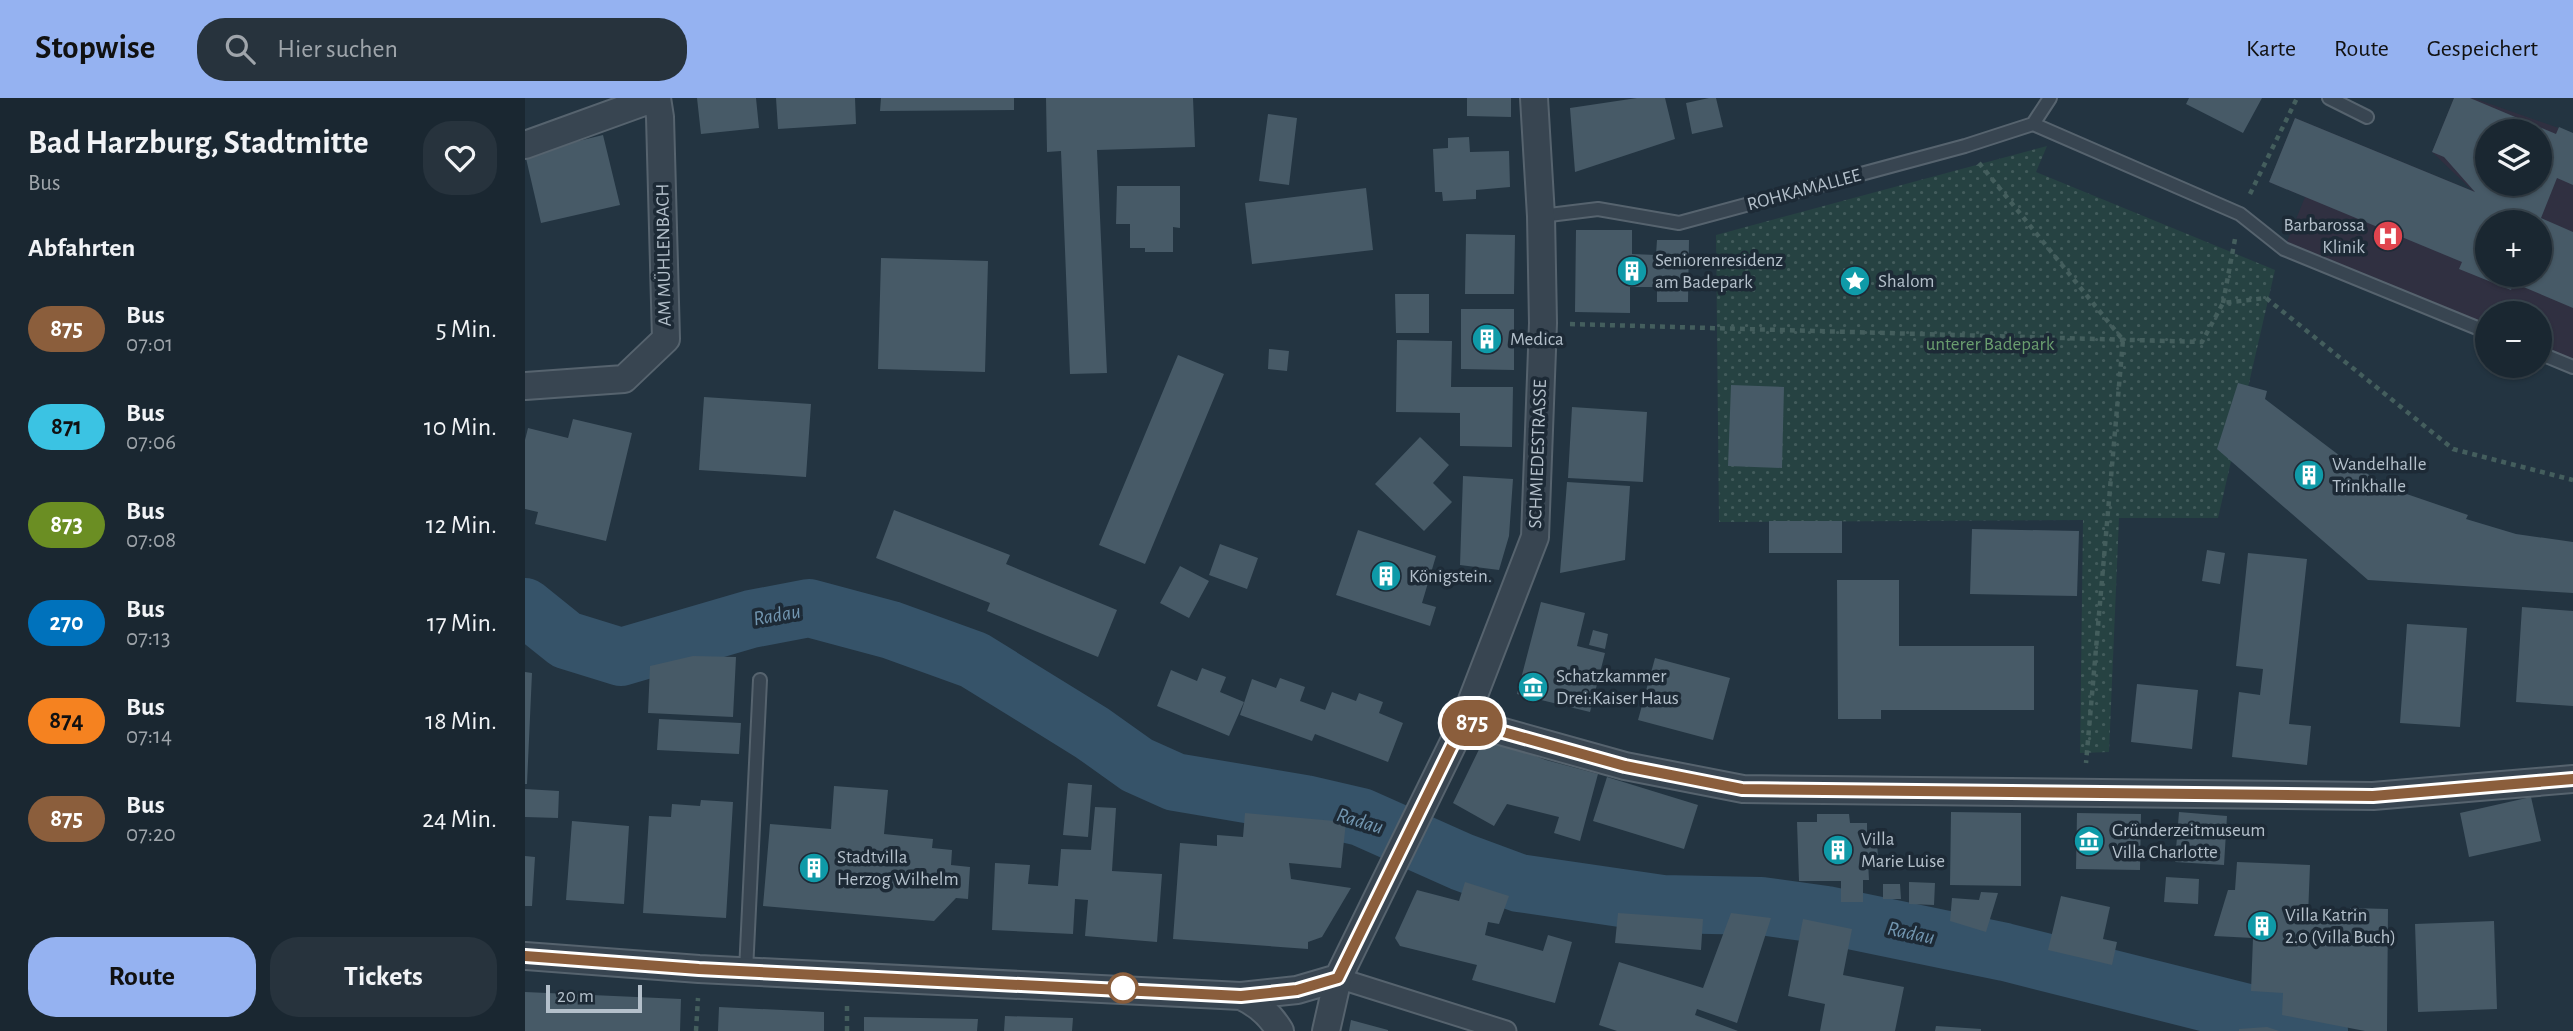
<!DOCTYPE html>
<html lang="de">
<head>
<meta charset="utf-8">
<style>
  body { margin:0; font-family:"Alegreya Sans",sans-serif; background:#27333d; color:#f1f3f6; height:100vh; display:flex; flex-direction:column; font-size:26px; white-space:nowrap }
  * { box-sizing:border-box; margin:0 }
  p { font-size:23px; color:#9fa5ab }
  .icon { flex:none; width:38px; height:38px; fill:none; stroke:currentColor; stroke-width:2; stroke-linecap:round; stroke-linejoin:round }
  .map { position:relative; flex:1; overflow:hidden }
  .drawer { display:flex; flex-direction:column; background:#1a2731; width:525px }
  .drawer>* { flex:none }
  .badge { padding:0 14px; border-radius:23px; font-size:24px; line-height:46px }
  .fabs { position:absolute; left:1950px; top:21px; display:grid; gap:14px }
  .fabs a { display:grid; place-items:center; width:77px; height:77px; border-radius:50%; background:#1a2731; box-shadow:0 2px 5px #0004,0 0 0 2px #38444d; font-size:35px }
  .scale { position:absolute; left:21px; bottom:18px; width:96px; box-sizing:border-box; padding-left:7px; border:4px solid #b4c0cb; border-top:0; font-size:19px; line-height:24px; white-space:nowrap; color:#b4c0cb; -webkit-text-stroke:5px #1d2a36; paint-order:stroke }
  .map>.badge { position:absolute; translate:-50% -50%; box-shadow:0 0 0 4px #fff }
  h2 { padding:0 28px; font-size:26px; line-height:63px }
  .round { display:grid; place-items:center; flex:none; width:74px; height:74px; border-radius:28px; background:#27333d }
  .head { display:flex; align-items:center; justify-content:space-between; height:119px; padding:0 28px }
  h1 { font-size:33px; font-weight:700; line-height:52px }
  .action { display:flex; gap:14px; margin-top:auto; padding:14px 28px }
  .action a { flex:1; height:80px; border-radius:28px; background:#95b2f1; color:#111; font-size:28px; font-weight:700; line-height:80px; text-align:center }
  .action a+a { background:#27333d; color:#f1f3f6 }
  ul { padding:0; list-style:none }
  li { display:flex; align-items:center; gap:21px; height:98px; padding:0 28px }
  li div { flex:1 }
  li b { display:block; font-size:26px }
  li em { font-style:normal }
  li .badge { min-width:77px; font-weight:700; text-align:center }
  header { display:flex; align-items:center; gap:42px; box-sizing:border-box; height:98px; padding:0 35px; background:#95b2f1; color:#111 }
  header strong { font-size:33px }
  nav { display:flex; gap:38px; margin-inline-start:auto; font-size:24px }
  .search { width:490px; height:63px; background:#27333d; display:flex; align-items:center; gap:18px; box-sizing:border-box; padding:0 24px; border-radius:28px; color:#9fa5ab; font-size:26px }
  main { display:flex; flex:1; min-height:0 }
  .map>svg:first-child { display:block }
  .medical { fill:#303041; fill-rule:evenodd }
  .park { fill:url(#park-dots) }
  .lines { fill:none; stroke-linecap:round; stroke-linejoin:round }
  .river { stroke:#365369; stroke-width:58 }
  .building { fill:#475a67; fill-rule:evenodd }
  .service-casing { stroke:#56636e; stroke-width:16 }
  .pedestrian-casing { stroke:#56636e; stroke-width:23 }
  .minor-casing { stroke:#56636e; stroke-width:30 }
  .path { stroke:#445e5d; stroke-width:4.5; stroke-dasharray:5 5; stroke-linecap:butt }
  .service { stroke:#384551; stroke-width:12 }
  .pedestrian { stroke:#384551; stroke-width:19 }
  .minor { stroke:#384551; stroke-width:26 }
  .line-casing { stroke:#fff; stroke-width:16 }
  .line { stroke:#8b5e3c; stroke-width:10 }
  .stop-dot { fill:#fff; stroke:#8b5e3c; stroke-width:3.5 }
  .labels { text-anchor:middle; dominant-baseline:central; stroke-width:7; stroke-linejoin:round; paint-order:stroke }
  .street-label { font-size:19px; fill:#b4c0cb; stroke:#1d2a36 }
  .poi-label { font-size:19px; fill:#b4c0cb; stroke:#1d2a36; text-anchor:start }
  .park-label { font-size:19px; fill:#6a9e6f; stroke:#1d2a36 }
  .water-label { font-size:21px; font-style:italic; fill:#7296b0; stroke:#1d2a36 }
</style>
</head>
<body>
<header>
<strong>Stopwise</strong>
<div class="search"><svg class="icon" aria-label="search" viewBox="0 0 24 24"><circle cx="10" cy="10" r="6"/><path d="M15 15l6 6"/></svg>Hier suchen</div>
<nav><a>Karte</a><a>Route</a><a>Gespeichert</a></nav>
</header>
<main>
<section class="drawer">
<div class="head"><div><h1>Bad Harzburg, Stadtmitte</h1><p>Bus</p></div><a class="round"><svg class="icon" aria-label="heart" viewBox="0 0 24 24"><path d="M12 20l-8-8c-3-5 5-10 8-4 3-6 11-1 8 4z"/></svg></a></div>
<h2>Abfahrten</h2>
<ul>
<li><span class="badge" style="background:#8b5e3c;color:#fff">875</span><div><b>Bus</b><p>07:01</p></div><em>5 Min.</em></li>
<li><span class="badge" style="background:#3bc3e3;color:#111">871</span><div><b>Bus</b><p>07:06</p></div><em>10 Min.</em></li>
<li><span class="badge" style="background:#6b8e23;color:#fff">873</span><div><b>Bus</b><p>07:08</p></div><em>12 Min.</em></li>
<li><span class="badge" style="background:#0072bc;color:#fff">270</span><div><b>Bus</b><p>07:13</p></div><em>17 Min.</em></li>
<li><span class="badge" style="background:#f58220;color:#111">874</span><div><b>Bus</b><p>07:14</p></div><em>18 Min.</em></li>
<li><span class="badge" style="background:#8b5e3c;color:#fff">875</span><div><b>Bus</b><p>07:20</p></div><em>24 Min.</em></li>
</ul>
<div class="action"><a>Route</a><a>Tickets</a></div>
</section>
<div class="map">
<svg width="2048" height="933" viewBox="0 0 2048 933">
  <defs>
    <pattern id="park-dots" width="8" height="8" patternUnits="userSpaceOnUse" patternTransform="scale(1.75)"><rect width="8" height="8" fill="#264242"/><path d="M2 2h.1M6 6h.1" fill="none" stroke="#435c5c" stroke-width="1.8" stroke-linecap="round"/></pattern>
  </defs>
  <rect width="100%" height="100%" fill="#233441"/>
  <path class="medical" d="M 1929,0 L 1948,0 L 2048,35 L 2048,269 L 2014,255 L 2014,215 L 1962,215 L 1962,234 L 1759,151 L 1780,99 L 1744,84 L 1770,20 L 1948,93 L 1907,54 ZM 1962,33 L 2014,33 L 2014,86 L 1962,86 ZM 1962,124 L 2014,124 L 2014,177 L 1962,177 Z"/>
  <path class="park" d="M 1522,48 L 1511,74 L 1750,172 L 1693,420 L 1594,420 L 1584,654 L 1555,655 L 1558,422 L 1194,424 L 1191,137 Z"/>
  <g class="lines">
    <path class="river" d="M 0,509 L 41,542 L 96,559 L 226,521 L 284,510 L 366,532 L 449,562 L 567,635 L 612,667 L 650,684 L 780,706 L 836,719 L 937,764 L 994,785 L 1137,806 L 1236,808 L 1301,817 L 1480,854 L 1794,933"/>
  </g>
  <path class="building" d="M 172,0 L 231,0 L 234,30 L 176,36 Z
    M 251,0 L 330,0 L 331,26 L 253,31 Z
    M 356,0 L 489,0 L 489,12 L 355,13 Z
    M 521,0 L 668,0 L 670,49 L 572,52 L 582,275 L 545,276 L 536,53 L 522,54 Z
    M 942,0 L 986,0 L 986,19 L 942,18 Z
    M 1112,0 L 1140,0 L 1150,41 L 1050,74 L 1045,10 Z
    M 1184,0 L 1191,0 L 1198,29 L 1167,36 L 1161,5 Z
    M 1664,0 L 1737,0 L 1718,35 L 1661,6 Z
    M 1929,0 L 1945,0 L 2031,36 L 2034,29 L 2048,35 L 2048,87 L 2032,80 L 2016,120 L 2048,134 L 2048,210 L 1989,185 L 1986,192 L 1934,171 L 1937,164 L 1744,84 L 1770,20 L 1950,94 L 1919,59 L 1907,54 ZM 1962,33 L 2014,33 L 2014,86 L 1962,86 ZM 1962,124 L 2014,124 L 2014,177 L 1962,177 Z
    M 743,16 L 772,20 L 764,87 L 734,83 Z
    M 78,37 L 95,107 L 16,125 L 0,56 Z
    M 944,39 L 945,54 L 984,53 L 985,89 L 951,92 L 951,101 L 918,103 L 917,94 L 910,94 L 908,51 L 923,50 L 923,40 Z
    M 592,88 L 655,88 L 655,130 L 648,129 L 648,154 L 620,154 L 620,150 L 605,150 L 605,126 L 591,126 Z
    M 841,90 L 848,152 L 727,166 L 720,105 Z
    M 1051,132 L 1107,132 L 1107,156 L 1131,157 L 1132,142 L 1164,142 L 1163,204 L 1132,204 L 1132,189 L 1105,189 L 1105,215 L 1050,214 Z
    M 941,136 L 990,137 L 989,196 L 940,196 Z
    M 356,160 L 463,163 L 460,274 L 353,271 Z
    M 870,196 L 904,196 L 904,235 L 871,235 Z
    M 936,211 L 989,211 L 989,272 L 936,271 Z
    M 872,242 L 927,243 L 926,289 L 988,289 L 987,349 L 935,348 L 935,315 L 871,314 Z
    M 744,251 L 764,253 L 762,273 L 743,271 Z
    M 653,257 L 699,276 L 620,466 L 574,447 Z
    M 1713,285 L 1742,293 L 1740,301 L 1823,364 L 1867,391 L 1943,417 L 1941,421 L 1991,436 L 2048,444 L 2048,495 L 1843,482 L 1692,351 Z
    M 1206,287 L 1259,289 L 1257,370 L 1203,368 Z
    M 179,299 L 286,306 L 281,379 L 174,372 Z
    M 1047,309 L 1122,314 L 1118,384 L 1043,380 Z
    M 48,321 L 107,335 L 81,443 L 10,426 L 13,414 L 0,411 L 0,342 L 3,330 L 43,340 Z
    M 895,339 L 924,367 L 908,385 L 927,404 L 899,433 L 850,386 Z
    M 938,378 L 988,381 L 984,438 L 974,472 L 935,467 Z
    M 1042,384 L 1105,388 L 1100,462 L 1035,475 Z
    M 369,412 L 485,457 L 481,466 L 592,512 L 573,559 L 462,513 L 465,505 L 351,460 Z
    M 1244,423 L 1317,423 L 1317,455 L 1244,455 Z
    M 1447,431 L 1554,433 L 1552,498 L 1445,496 Z
    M 833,432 L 911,458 L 897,505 L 911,509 L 905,528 L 811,497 Z
    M 695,446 L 733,460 L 722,491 L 684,477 Z
    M 1682,452 L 1700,455 L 1695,486 L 1677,483 Z
    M 1723,455 L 1782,461 L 1764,626 L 1786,628 L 1782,667 L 1707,659 L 1714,594 L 1735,597 L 1738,571 L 1711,568 Z
    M 655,468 L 684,483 L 664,520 L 635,505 Z
    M 1312,482 L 1374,482 L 1374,548 L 1509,548 L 1509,612 L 1356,612 L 1356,621 L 1313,621 Z
    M 1016,504 L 1060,515 L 1052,548 L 1080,555 L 1065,614 L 992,596 Z
    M 1997,509 L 2048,513 L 2048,608 L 1991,604 Z
    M 1882,526 L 1942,530 L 1935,629 L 1875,625 Z
    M 1068,532 L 1083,536 L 1080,551 L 1064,547 Z
    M 168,558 L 211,559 L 208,619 L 123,615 L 125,568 Z
    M 1130,560 L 1205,580 L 1188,642 L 1113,622 Z
    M 677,570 L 701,579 L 695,594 L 719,604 L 704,638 L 632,608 L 646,572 L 672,583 Z
    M 0,574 L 7,575 L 2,686 L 0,686 Z
    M 755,580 L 780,589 L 775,603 L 800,612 L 807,594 L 831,603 L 834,595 L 858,604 L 854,615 L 878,625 L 863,664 L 790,636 L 787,643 L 715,617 L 727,581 L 751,590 Z
    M 1612,586 L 1673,592 L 1667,651 L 1606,644 Z
    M 134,621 L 216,625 L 214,656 L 132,652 Z
    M 960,639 L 1021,662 L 1073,676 L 1055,743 L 1029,735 L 1034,719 L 982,706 L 969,728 L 928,705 Z
    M 1082,679 L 1173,707 L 1159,751 L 1068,723 Z
    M 543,685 L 567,687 L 563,739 L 538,737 Z
    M 309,688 L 363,692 L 359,736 L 408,741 L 407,750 L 427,752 L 426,767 L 445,769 L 443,801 L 431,800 L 409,823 L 238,808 L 245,726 L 306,731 Z
    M 0,691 L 34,693 L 33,720 L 0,719 Z
    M 2006,699 L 2016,743 L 1944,759 L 1935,715 Z
    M 176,702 L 208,704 L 201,820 L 118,815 L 124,718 L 146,719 L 147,706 L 175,708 Z
    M 570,709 L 591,710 L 587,773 L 637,776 L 632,844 L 560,838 L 563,802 L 550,801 L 548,836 L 467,832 L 470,765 L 505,767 L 503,786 L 533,788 L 536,751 L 566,752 Z
    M 1426,714 L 1496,715 L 1496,788 L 1425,787 Z
    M 1654,714 L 1702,718 L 1699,767 L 1650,764 Z
    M 720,715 L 821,724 L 816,770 L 764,765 L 766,781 L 826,790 L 797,839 L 783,844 L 783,851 L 648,841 L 655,745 L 692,748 L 692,737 L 718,739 Z
    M 1552,715 L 1616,716 L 1615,772 L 1551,771 Z
    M 1292,716 L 1324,716 L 1325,725 L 1342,725 L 1342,740 L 1352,740 L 1353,763 L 1343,763 L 1344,782 L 1338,782 L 1338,804 L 1316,804 L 1316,783 L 1274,783 L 1272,724 L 1292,724 Z
    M 47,723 L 104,728 L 99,806 L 41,802 Z
    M 0,758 L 10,759 L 7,808 L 0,808 Z
    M 1712,764 L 1785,767 L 1783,818 L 1825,820 L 1825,810 L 1863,811 L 1862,933 L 1840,933 L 1757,917 L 1758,895 L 1726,893 L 1728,840 L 1689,838 L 1703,792 L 1710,792 Z
    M 1641,779 L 1674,781 L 1673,806 L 1639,804 Z
    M 940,784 L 984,798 L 974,826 L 963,824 L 960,837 L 1018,853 L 1023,837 L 1047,844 L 1030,905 L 947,882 L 952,867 L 875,848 L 870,840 L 892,792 L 934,803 Z
    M 1384,784 L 1410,785 L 1409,807 L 1384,806 Z
    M 1358,786 L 1375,786 L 1376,801 L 1358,801 Z
    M 1456,794 L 1473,795 L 1461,834 L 1425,823 L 1427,800 L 1454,802 Z
    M 1536,798 L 1585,809 L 1578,841 L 1592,844 L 1587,867 L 1523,852 Z
    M 1093,815 L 1178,821 L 1176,852 L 1090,845 Z
    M 1206,815 L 1246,820 L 1212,925 L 1172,911 L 1170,917 L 1213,933 L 1092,933 L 1074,927 L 1094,864 L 1178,890 Z
    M 1278,821 L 1327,831 L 1318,877 L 1379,889 L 1370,933 L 1295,933 L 1300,906 L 1263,898 Z
    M 1969,823 L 1972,911 L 1893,914 L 1890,826 Z
    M 0,894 L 156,901 L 155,933 L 0,933 Z
    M 194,909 L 299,914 L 299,933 L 193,933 Z
    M 480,918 L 548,920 L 547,933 L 479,933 Z
    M 339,919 L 453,921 L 452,933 L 339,933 Z
    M 826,922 L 863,932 L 863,933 L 824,933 Z
    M 1411,928 L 1456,931 L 1456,933 L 1410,933 Z
    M 1742,929 L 1754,933 L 1714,933 L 1714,931 Z"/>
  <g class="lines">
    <g class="service-casing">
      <path id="service" d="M 1804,0 L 1842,19
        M 1508,26 L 1715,116 L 1759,151 L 1962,234
        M 1016,118 L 1073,111 L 1154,125 L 1440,48 L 1508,26 L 1525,0
        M 2014,255 L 2048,269
        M 221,873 L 235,582"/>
    </g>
    <g class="pedestrian-casing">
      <path id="pedestrian" d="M 813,880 L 981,933"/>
    </g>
    <g class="minor-casing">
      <path id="minor" d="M 0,47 L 130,0
        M 0,288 L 99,281 L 141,241 L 135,19 L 132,0
        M 939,623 L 1100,668 L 1218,691 L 1848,698 L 2048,681
        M 0,858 L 174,871 L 716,898 L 772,892 L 813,880
        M 716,898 C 732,905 746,918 755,933
        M 801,933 L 813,880 L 939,623 L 1010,439 L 1018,225 L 1016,118 L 1009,0"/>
    </g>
    <path class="path" d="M 1454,65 L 1598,242 L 1561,665
      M 1725,96 L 1772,0
      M 1698,205 L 1710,141
      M 1045,226 L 1677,244 L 1698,205 L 1741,200 L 1928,351 L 2048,382
      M 171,933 L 173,900
      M 322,933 L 322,906"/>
    <use href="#service" class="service"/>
    <use href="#pedestrian" class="pedestrian"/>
    <use href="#minor" class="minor"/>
  </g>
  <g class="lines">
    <g class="line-casing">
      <path id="line" d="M 0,858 L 174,871 L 716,898 L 772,892 L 813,880 L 939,623 L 1100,668 L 1217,691 L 1848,698 L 2048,681"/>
    </g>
    <use href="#line" class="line"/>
  </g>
  <defs>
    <g id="hospital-disc" transform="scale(1.575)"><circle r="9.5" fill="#e0444e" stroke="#1d2a36"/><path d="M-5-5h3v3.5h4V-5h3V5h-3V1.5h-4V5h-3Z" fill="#fff"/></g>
    <g id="building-disc" transform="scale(1.575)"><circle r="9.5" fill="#0f9aa8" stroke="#1d2a36"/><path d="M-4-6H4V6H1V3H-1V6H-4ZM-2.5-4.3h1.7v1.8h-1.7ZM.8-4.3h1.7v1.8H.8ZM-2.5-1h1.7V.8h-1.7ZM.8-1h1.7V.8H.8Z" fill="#fff"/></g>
    <g id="sight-disc" transform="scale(1.575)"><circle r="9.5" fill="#0f9aa8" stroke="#1d2a36"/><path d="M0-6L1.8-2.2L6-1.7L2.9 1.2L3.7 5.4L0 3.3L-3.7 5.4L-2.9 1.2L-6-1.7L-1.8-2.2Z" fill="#fff"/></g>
    <g id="museum-disc" transform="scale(1.575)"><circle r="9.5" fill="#0f9aa8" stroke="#1d2a36"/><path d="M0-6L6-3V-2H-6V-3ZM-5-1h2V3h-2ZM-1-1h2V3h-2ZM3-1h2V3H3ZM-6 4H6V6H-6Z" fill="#fff"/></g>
  </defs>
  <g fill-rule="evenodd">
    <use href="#hospital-disc" x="1863" y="138"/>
    <use href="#building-disc" x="1107" y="173"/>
    <use href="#sight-disc" x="1330" y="183"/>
    <use href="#building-disc" x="962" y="241"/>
    <use href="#building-disc" x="1784" y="377"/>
    <use href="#building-disc" x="861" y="478"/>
    <use href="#museum-disc" x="1008" y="589"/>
    <use href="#museum-disc" x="1564" y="743"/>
    <use href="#building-disc" x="1313" y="752"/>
    <use href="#building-disc" x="289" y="770"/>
    <use href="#building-disc" x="1737" y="828"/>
  </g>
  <circle class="stop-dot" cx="598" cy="890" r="14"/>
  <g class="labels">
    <g class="street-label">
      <text transform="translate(1279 92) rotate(-15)">ROHKAMALLEE</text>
      <text transform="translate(139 157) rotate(-91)">AM MÜHLENBACH</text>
      <text transform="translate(1013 356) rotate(-88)">SCHMIEDESTRASSE</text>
    </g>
    <g class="poi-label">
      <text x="1840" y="127" text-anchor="end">Barbarossa<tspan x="1840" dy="22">Klinik</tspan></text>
      <text x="1130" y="162">Seniorenresidenz<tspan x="1130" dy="22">am Badepark</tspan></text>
      <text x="1353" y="183">Shalom</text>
      <text x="985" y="241">Medica</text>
      <text x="1807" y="366">Wandelhalle<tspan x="1807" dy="22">Trinkhalle</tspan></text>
      <text x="884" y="478">Königstein.</text>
      <text x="1031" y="578">Schatzkammer<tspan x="1031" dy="22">Drei:Kaiser Haus</tspan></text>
      <text x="1587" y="732">Gründerzeitmuseum<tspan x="1587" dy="22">Villa Charlotte</tspan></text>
      <text x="1336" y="741">Villa<tspan x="1336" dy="22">Marie Luise</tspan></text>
      <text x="312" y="759">Stadtvilla<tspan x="312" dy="22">Herzog Wilhelm</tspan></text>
      <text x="1760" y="817">Villa Katrin<tspan x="1760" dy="22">2.0 (Villa Buch)</tspan></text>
    </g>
    <g class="park-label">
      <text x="1465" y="246">unterer Badepark</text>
    </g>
    <g class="water-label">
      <text transform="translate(252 517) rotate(-10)">Radau</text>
      <text transform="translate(835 723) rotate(17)">Radau</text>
      <text transform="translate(1386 835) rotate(12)">Radau</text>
    </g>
  </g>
</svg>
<div class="fabs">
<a><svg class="icon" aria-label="layers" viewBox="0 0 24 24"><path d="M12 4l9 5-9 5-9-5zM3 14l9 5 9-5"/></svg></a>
<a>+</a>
<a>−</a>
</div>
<div class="scale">20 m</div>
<b class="badge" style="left:947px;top:625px;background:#8b5e3c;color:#fff">875</b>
</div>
</main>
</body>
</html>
